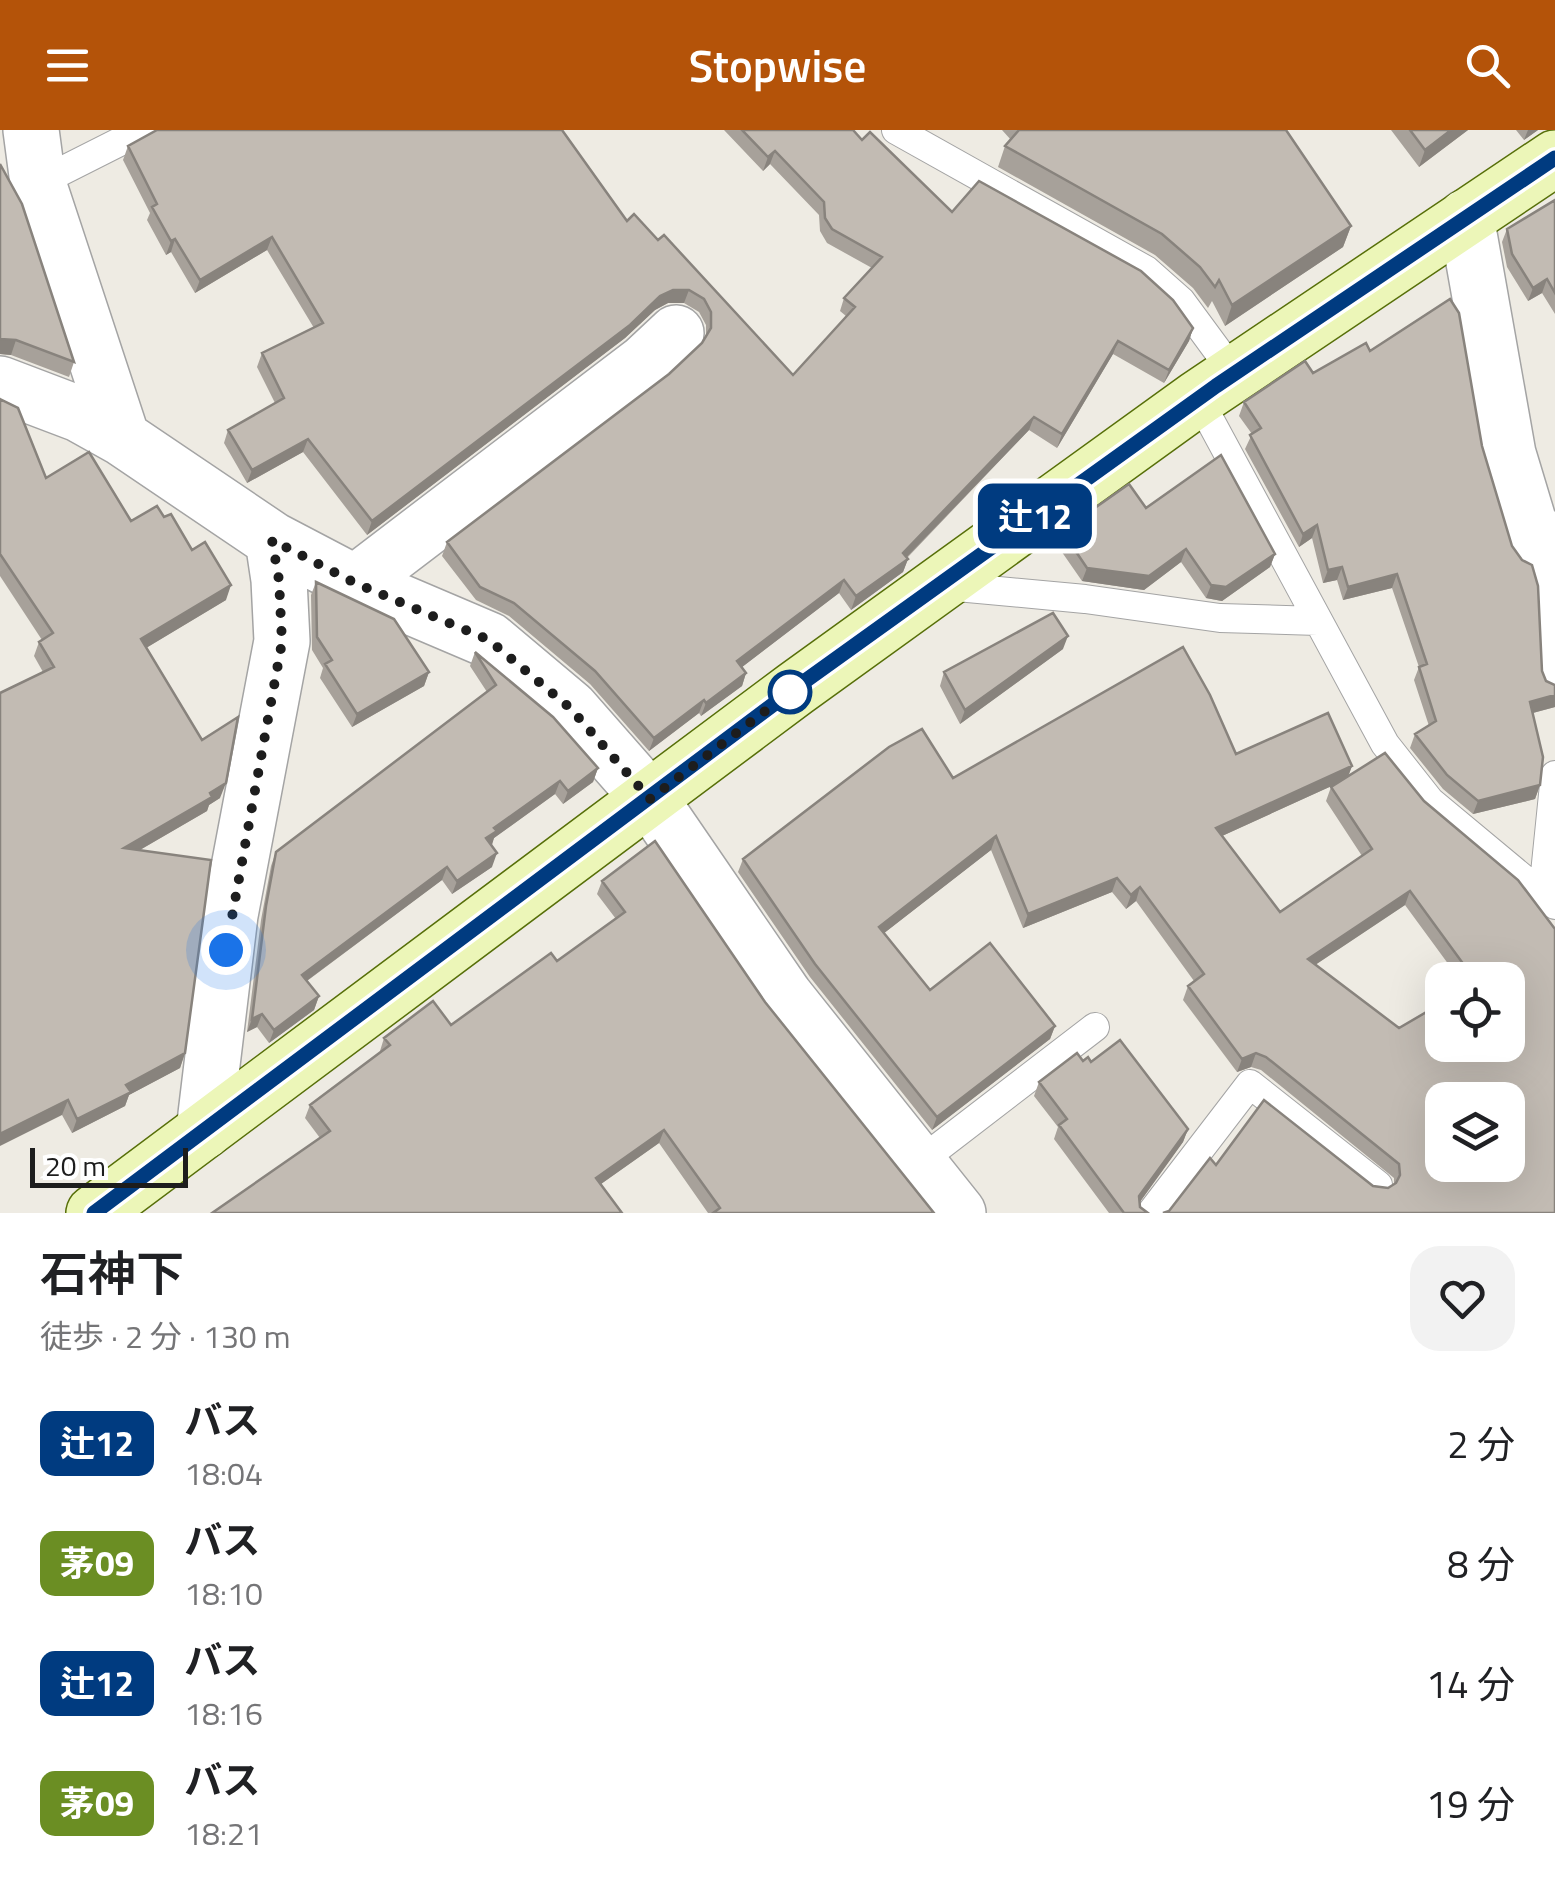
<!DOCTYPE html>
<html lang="ja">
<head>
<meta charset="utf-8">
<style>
  body { margin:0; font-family:"Titillium Web","Noto Sans JP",sans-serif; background:#f2f2f2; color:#202124; height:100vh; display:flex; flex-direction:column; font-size:38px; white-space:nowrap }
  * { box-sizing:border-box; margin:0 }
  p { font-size:32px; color:#757577 }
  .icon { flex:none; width:55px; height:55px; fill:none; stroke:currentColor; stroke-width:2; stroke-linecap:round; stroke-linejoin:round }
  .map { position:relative; height:1083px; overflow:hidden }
  .drawer { display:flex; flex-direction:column; background:#fff; flex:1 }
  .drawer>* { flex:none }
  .badge { padding:0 20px; border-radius:15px; font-size:35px; line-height:65px }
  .tools { position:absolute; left:1425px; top:832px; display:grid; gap:20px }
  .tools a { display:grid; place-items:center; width:100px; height:100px; border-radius:20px; background:#fff; box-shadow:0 10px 40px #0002; font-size:50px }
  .scale { position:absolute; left:30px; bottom:25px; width:158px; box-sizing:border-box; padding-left:10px; border:5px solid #1d1d1d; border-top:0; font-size:28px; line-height:35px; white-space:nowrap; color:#1d1d1d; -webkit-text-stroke:8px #fff; paint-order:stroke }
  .you { position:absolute; width:50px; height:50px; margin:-25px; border:8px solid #fff; border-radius:50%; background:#1a73e8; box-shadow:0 0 0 15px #1a73e833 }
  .map>.badge { position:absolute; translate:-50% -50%; box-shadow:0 0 0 5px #fff }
  .round { display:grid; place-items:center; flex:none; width:105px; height:105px; border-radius:30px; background:#f2f2f2 }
  .headline { display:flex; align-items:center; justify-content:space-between; height:170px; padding:0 40px }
  h1 { font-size:48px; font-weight:600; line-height:75px }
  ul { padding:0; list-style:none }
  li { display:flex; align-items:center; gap:30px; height:120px; padding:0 40px }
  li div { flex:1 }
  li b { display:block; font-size:38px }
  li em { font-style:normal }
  li .badge { min-width:110px; font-weight:700; text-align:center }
  header { display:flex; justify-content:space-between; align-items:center; height:130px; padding:0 40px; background:#b45309; color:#fff; font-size:45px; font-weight:600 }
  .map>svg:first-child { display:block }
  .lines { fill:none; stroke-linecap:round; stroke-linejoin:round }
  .lane-casing { stroke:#a4a4a4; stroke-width:30 }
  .street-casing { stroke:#a4a4a4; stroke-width:58 }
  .secondary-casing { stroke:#576f09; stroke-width:58 }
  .lane { stroke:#fff; stroke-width:28 }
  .street { stroke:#fff; stroke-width:55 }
  .secondary { stroke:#ecf6b8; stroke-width:55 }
  .wall { fill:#a7a19a; fill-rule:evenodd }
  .shaded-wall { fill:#88837d }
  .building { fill:#c2bbb3; stroke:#88837d; stroke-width:2.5; fill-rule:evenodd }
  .line-casing { stroke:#fff; stroke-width:22 }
  .line { stroke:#003b80; stroke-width:15 }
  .walk { stroke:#1d1d1d; stroke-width:10; stroke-dasharray:0 18 }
  .stop-dot { fill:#fff; stroke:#003b80; stroke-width:5 }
</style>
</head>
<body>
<header><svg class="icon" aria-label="menu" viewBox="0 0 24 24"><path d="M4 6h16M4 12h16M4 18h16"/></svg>Stopwise<svg class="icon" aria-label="search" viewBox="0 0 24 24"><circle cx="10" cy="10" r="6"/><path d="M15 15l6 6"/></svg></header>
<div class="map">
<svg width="1555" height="1083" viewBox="0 0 1555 1083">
  <rect width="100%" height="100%" fill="#eeebe3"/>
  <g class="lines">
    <g class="lane-casing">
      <path id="lane" d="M 896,0 L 1146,140 L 1181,171 L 1234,243
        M 38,53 L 143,0
        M 1198,268 L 1385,614 L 1430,671 L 1555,775
        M 1537,420 L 1551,466 L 1555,554
        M 946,456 L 1085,469 L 1220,488 L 1318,491
        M 1543,763 L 1555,645
        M 918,1033 L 1095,897
        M 1151,1083 L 1250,954 L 1378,1055"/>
    </g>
    <g class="street-casing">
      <path id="street" d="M 31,0 L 38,53 L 122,308 L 273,410 L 355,453 L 489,510 L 570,578 L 650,669 L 785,866 L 958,1083
        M 1466,87 L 1508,324 L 1537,420 L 1555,409
        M 0,254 L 79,284 L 122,308
        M 355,453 L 645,232 L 676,203
        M 204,1001 L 230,785 L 282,511 L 279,450 L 273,410"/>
    </g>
    <g class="secondary-casing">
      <path id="secondary" d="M 94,1083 L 795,559 L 1198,268 L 1555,28"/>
    </g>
    <use href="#lane" class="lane"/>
    <use href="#street" class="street"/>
    <use href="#secondary" class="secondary"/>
  </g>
  <path class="wall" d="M 724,0 L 853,0 L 862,10 L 952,82 L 1193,198 L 1189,211 L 1164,253 L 1113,224 L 1057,318 L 1029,300 L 907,428 L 908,429 L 903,442 L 851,480 L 839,463 L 742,537 L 746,543 L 742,556 L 701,586 L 699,583 L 649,621 L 590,554 L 509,486 L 476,470 L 442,426 L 447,412 L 669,244 L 702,213 L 706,206 L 706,195 L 699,182 L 684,173 L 668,173 L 655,180 L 625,208 L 367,405 L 303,322 L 247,353 L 224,313 L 228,300 L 275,273 L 257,237 L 262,223 L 314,198 L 267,120 L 195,163 L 171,122 L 166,125 L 147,90 L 150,83 L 123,30 L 128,16 L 627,91 L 658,110 L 793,245 L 846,186 L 840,181 L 844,168 L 872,138 L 827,113 L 820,101 L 819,85 L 770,34 L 763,41 Z
    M 1002,0 L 1286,0 L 1351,96 L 1343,117 L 1225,196 L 1212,171 L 1208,178 L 1193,158 L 1155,125 L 998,37 L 1005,16 L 1011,10 Z
    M 1391,0 L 1468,0 L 1419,37 Z
    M 1516,0 L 1538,0 L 1524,10 Z
    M 0,34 L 74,232 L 69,247 L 11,225 L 0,224 Z
    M 1555,70 L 1555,184 L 1542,163 L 1528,171 L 1507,137 L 1502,112 L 1507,99 Z
    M 1370,221 L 1482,316 L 1542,541 L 1546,551 L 1555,555 L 1555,577 L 1533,583 L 1540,655 L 1535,669 L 1473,684 L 1443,659 L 1410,618 L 1415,604 L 1429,596 L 1414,550 L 1419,537 L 1392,458 L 1343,470 L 1337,450 L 1323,453 L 1312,408 L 1299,417 L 1245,319 L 1252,304 L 1239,286 L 1244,272 L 1313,243 Z
    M 0,269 L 46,348 L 131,391 L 164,387 L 192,420 L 226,470 L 146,518 L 220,668 L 209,675 L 207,681 L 140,720 L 185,923 L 180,938 L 129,965 L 125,976 L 72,1003 L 62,985 L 43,542 L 34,526 L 39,512 L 42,510 L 0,446 Z
    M 1146,378 L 1275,424 L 1270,437 L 1222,471 L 1206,468 L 1181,432 L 1144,460 L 1082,451 L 1057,415 L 1062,401 Z
    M 316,452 L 429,542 L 424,556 L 352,597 L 320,548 L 323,538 L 312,520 L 311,465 Z
    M 1183,517 L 1210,565 L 1236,624 L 1328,583 L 1352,636 L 1348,647 L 1385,623 L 1424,671 L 1518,750 L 1555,799 L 1555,1083 L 1163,1083 L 1169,1081 L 1210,1028 L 1216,1035 L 1264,970 L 1373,1056 L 1388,1058 L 1394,1054 L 1394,1048 L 1261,940 L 1251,937 L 1237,942 L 1183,870 L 1188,856 L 1194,851 L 1136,771 L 1126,779 L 1112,762 L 1023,798 L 991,720 L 884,803 L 930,860 L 990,813 L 1055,896 L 1050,909 L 932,1000 L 810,847 L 738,742 L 743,729 L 889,617 L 922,599 L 953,648 ZM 1336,654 L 1331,657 L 1326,671 L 1362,726 L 1280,782 L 1222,706 ZM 1405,775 L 1460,850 L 1508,850 L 1508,915 L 1442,915 L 1442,873 L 1399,898 L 1315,835 ZM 1442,970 L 1508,970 L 1508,1035 L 1442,1035 Z
    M 1063,519 L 960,594 L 940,556 L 944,542 Z
    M 475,522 L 598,638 L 593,652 L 563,674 L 555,664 L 494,708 L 491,715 L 492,737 L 452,764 L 442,750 L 307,851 L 319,866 L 314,880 L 269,913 L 257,897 L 247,902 L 261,790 L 271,736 L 276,722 L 487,562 L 470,536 Z
    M 602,751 L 765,872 L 934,1083 L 708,1083 L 659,1013 L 601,1054 L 320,1008 L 305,988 L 310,975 L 381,922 L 380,921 L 384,908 L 451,895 L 557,831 L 616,789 L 597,764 Z
    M 1083,931 L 1091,932 L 1188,999 L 1183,1012 L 1140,1072 L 1140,1077 L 1148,1083 L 1109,1083 L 1054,1009 L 1058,997 L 1034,966 L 1039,952 Z"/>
  <path class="shaded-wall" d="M 1451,0 L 1468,0 L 1419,37 L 1425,20 Z
    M 1528,0 L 1538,0 L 1524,10 Z
    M 775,21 L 770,34 L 763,41 L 768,27 Z
    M 1351,96 L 1343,117 L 1225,196 L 1232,175 Z
    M 272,107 L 267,120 L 195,163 L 200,150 Z
    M 175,109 L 171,122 L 166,125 L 171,111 Z
    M 1547,149 L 1542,163 L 1528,171 L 1533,158 Z
    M 673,160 L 689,160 L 684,173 L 668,173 L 655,180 L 625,208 L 367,405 L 372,391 L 660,166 Z
    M 1193,198 L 1189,211 L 1164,253 L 1169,240 Z
    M 0,209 L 16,210 L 11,225 L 0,224 Z
    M 1118,211 L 1113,224 L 1057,318 L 1062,304 Z
    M 1034,287 L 1029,300 L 898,436 L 903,423 Z
    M 308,309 L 303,322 L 247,353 L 252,340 Z
    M 1317,395 L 1312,408 L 1299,417 L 1303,404 Z
    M 1186,419 L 1181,432 L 1144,460 L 1082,451 L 1087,438 Z
    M 1275,424 L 1270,437 L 1222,471 L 1206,468 L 1211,455 Z
    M 908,429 L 903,442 L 851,480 L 856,466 Z
    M 1342,437 L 1337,450 L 1323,453 L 1328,440 Z
    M 1397,444 L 1392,458 L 1343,470 L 1348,457 Z
    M 844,450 L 839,463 L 733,544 L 737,531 Z
    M 231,455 L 226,470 L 136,524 L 141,509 Z
    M 1068,506 L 1063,519 L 960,594 L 965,580 Z
    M 429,542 L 424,556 L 352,597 L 357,584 Z
    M 746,543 L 742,556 L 701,586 L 706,573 Z
    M 1555,565 L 1555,577 L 1525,585 L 1530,572 Z
    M 704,570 L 699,583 L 649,621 L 654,608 Z
    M 1352,636 L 1347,649 L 1211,711 L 1216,698 Z
    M 598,638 L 593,652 L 563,674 L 568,661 Z
    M 560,651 L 555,664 L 494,708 L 492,715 L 482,722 L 486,708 L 494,698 Z
    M 226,653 L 220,668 L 209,675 L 207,681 L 119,732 L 124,718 Z
    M 1540,655 L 1535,669 L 1473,684 L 1478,671 Z
    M 996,706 L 991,720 L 874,811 L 879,797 Z
    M 497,723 L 492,737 L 452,764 L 457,751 Z
    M 447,737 L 442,750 L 297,858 L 302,845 Z
    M 1117,748 L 1112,762 L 1023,798 L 1028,784 Z
    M 1140,757 L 1136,771 L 1126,779 L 1131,765 Z
    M 1410,761 L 1405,775 L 1303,843 L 1308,829 Z
    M 319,866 L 314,880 L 269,913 L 274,900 Z
    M 262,884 L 257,897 L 247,902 L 252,889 Z
    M 1055,896 L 1050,909 L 932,1000 L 937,987 Z
    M 185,923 L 180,938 L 129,965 L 125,976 L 72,1003 L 77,989 L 126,955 Z
    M 1256,923 L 1251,937 L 1237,942 L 1242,929 Z
    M 68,970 L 62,985 L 0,1016 L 0,1004 Z
    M 1188,999 L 1183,1012 L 1134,1080 L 1139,1066 Z
    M 664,1000 L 659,1013 L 591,1061 L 596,1048 Z"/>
  <path class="building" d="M 157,0 L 562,0 L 627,91 L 634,84 L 658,110 L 664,105 L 793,245 L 855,177 L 844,168 L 882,127 L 832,99 L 825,88 L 824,72 L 775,21 L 768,27 L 742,0 L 853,0 L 862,10 L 870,2 L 952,82 L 979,51 L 1141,141 L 1173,170 L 1193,198 L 1169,240 L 1118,211 L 1062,304 L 1034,287 L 903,423 L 908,429 L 856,466 L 844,450 L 737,531 L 746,543 L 706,573 L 704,570 L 654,608 L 595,541 L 514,473 L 480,457 L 447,412 L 669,244 L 702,213 L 711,198 L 711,182 L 704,169 L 689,160 L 673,160 L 660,166 L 630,195 L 372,391 L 308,309 L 252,340 L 228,300 L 284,268 L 262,223 L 323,193 L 272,107 L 200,150 L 175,109 L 171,111 L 152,77 L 157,74 L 128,16 Z
    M 1019,0 L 1286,0 L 1351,96 L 1232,175 L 1219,150 L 1215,157 L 1200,137 L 1162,104 L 1005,16 Z
    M 1410,0 L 1451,0 L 1425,20 Z
    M 0,34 L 22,74 L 74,232 L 16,210 L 0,209 Z
    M 1555,70 L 1555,163 L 1547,149 L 1533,158 L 1512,124 L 1507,99 Z
    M 1450,169 L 1459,183 L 1482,316 L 1512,416 L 1522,430 L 1532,435 L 1538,456 L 1542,541 L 1546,551 L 1555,555 L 1555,565 L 1530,572 L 1543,627 L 1540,655 L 1478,671 L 1447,645 L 1415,604 L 1436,591 L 1419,537 L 1427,534 L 1397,444 L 1348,457 L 1342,437 L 1328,440 L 1317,395 L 1303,404 L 1250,305 L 1261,298 L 1244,272 L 1305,231 L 1313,243 L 1366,213 L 1370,221 Z
    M 0,269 L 18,278 L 46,348 L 89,322 L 131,391 L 157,376 L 164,387 L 171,384 L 192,420 L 205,412 L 231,455 L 141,509 L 202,610 L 238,587 L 226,653 L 210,663 L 212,667 L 124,718 L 211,730 L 185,923 L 126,955 L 131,962 L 77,989 L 68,970 L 0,1004 L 0,563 L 54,537 L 39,512 L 53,503 L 0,424 Z
    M 1221,325 L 1275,424 L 1226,457 L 1211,455 L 1186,419 L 1149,446 L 1087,438 L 1062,401 L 1129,354 L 1146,378 Z
    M 316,452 L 394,489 L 429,542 L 357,584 L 325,534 L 332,530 L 317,507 Z
    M 1053,483 L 1068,506 L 965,580 L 944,542 Z
    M 1183,517 L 1210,565 L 1236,624 L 1328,583 L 1352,636 L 1216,698 L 1280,782 L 1372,719 L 1331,657 L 1385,623 L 1424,671 L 1518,750 L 1555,799 L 1555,1083 L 1163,1083 L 1169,1081 L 1210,1028 L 1216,1035 L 1264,970 L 1373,1056 L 1388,1058 L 1396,1053 L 1400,1045 L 1399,1034 L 1266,927 L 1256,923 L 1242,929 L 1188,856 L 1204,844 L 1140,757 L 1131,765 L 1117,748 L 1028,784 L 996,706 L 879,797 L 930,860 L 990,813 L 1055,896 L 937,987 L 815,834 L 743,729 L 889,617 L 922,599 L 953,648 ZM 1410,761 L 1475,850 L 1508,850 L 1508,915 L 1442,915 L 1442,873 L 1399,898 L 1308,829 ZM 1442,970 L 1508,970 L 1508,1035 L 1442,1035 Z
    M 475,522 L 553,587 L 598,638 L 568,661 L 560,651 L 494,698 L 497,701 L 486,708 L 497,723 L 457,751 L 447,737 L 302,845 L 319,866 L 274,900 L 262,884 L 252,889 L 266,776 L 276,722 L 496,555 Z
    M 655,711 L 765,872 L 934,1083 L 713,1083 L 720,1078 L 664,1000 L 596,1048 L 622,1083 L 212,1083 L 330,1001 L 310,975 L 390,915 L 384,908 L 433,871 L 451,895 L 551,823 L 557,831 L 625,782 L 602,751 Z
    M 1120,910 L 1188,999 L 1139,1066 L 1140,1077 L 1148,1083 L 1124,1083 L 1059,995 L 1067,989 L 1039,952 L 1077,923 L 1083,931 L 1088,927 L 1091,932 Z"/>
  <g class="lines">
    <g class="line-casing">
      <path id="line" d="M 94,1083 L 794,559 L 1216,256 L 1555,28"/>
    </g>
    <use href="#line" class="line"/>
    <path class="walk" d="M 226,820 L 282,512 L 279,450 L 272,410 L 355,453 L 489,510 L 570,578 L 650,669 L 794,559 L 790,562"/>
  </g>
  <circle class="stop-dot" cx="790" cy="562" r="20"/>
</svg>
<div class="tools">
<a><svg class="icon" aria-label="locate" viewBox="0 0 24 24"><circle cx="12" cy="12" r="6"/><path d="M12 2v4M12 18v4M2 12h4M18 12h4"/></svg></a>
<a><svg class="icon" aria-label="layers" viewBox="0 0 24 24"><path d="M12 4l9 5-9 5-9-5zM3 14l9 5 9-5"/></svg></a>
</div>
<div class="scale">20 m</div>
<div class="you" style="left:226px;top:820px"></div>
<b class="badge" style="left:1035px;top:386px;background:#003b80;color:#fff">辻12</b>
</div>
<section class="drawer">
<div class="headline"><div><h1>石神下</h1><p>徒歩 · 2 分 · 130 m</p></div><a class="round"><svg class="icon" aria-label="heart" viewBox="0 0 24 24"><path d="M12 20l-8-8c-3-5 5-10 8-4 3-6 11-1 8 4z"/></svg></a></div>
<ul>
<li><span class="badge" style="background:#003b80;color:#fff">辻12</span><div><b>バス</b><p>18:04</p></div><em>2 分</em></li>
<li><span class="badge" style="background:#6b8e23;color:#fff">茅09</span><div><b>バス</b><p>18:10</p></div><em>8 分</em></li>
<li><span class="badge" style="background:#003b80;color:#fff">辻12</span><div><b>バス</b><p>18:16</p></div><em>14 分</em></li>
<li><span class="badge" style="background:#6b8e23;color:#fff">茅09</span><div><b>バス</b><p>18:21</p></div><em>19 分</em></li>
</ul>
</section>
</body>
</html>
